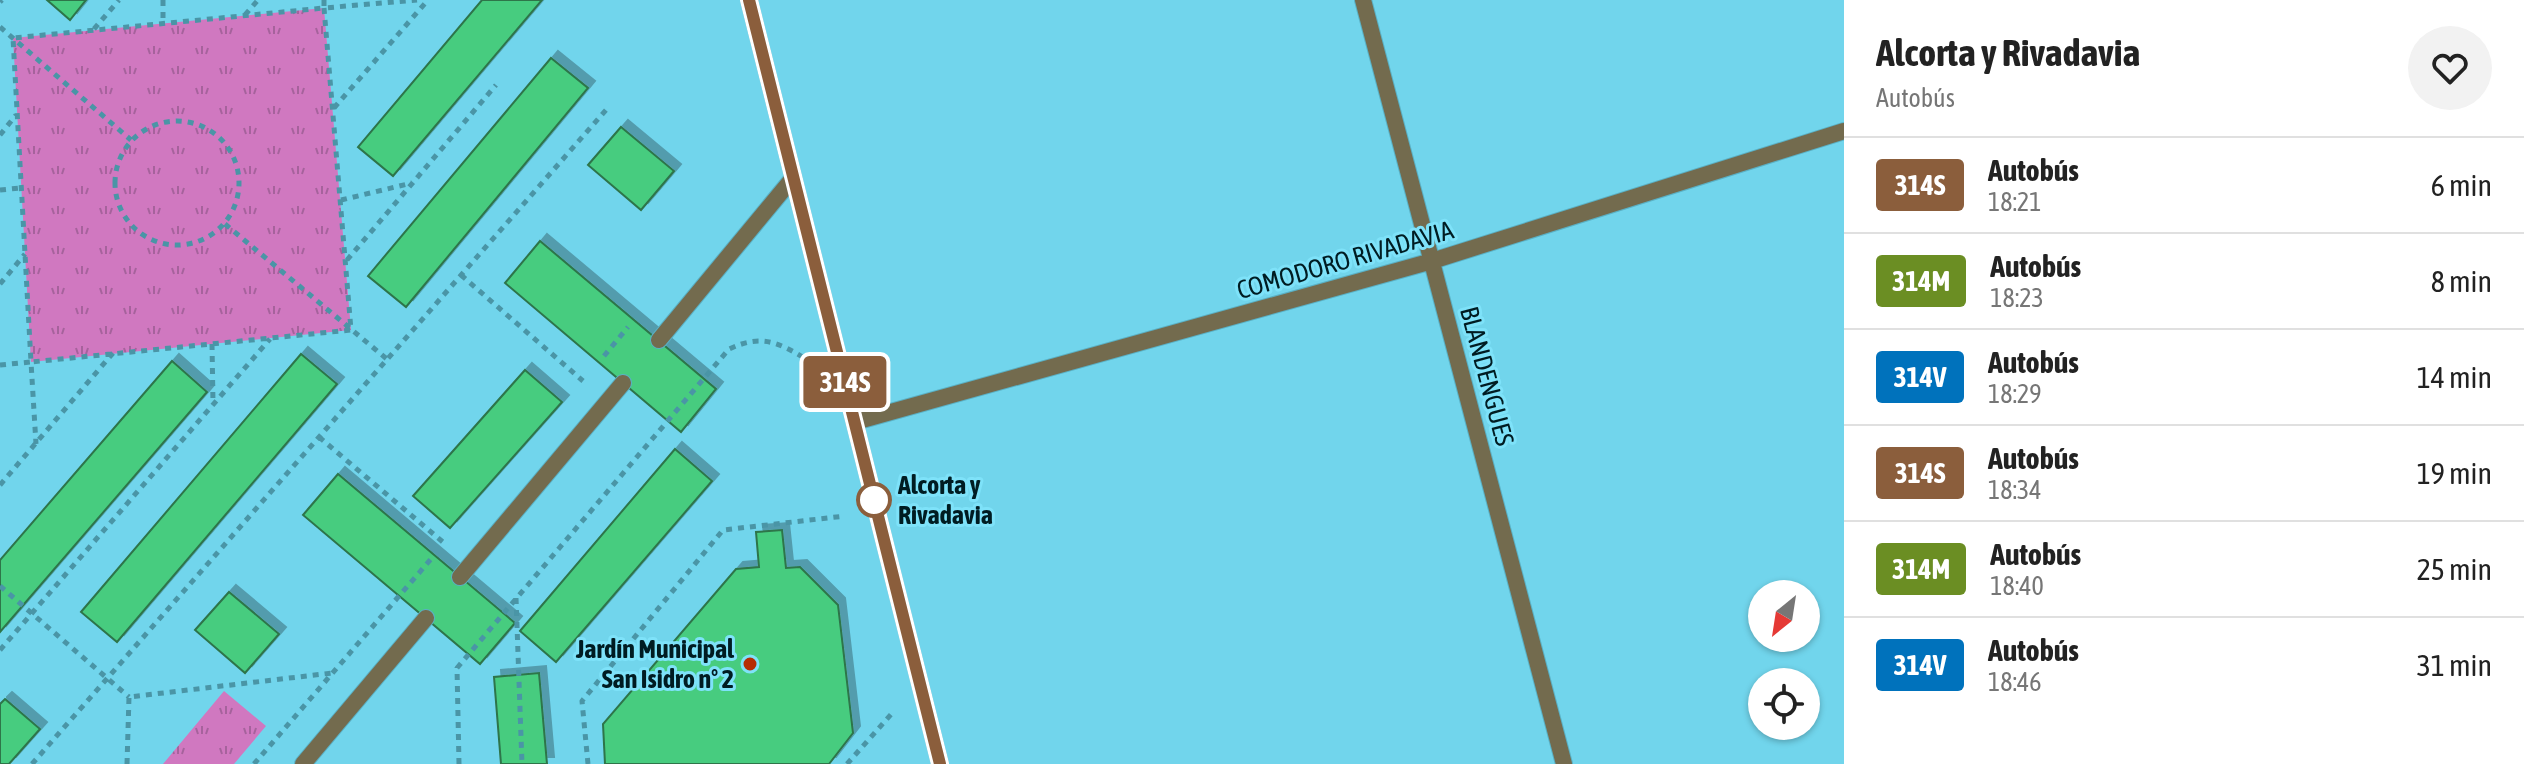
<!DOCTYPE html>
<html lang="es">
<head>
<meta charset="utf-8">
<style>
  body { margin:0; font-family:"Asap Condensed",sans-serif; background:#f2f2f2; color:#222; height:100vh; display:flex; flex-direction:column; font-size:30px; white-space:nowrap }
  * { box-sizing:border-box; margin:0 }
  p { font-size:26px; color:#767676 }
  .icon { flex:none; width:44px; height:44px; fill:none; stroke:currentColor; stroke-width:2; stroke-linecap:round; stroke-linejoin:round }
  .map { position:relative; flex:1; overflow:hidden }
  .panel { display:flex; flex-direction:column; background:#fff; width:680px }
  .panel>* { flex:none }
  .badge { padding:0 16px; border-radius:6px; font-size:28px; line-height:52px }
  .needle { width:52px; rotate:210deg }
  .buttons { position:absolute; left:1748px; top:580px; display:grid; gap:16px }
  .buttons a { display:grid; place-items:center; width:72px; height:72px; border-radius:50%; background:#fff; box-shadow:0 2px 6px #0004; font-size:40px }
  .map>.badge { position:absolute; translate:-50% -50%; box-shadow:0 0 0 4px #fff }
  .round { display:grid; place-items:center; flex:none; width:84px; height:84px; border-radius:42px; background:#f2f2f2 }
  .overview { display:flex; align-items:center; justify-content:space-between; height:136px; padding:0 32px }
  h1 { font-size:38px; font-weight:700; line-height:60px }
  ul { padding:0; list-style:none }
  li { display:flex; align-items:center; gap:24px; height:96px; padding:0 32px; border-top:2px solid #e0e0e0 }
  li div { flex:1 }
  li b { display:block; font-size:30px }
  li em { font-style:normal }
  li .badge { min-width:88px; font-weight:700; text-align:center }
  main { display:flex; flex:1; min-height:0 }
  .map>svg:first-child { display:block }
  .park { fill:url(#park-tufts) }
  .building { fill:#46cc7f; stroke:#2d744a; stroke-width:2; filter:url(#shadow) }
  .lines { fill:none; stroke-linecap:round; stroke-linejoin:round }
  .service-casing { stroke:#5ab0c4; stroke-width:18 }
  .minor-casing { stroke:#5ab0c4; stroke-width:18 }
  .path { stroke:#4a95a6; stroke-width:5; stroke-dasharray:6 6; stroke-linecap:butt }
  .service { stroke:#736b4e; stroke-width:16 }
  .minor { stroke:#736b4e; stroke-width:16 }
  .line-casing { stroke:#fff; stroke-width:18 }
  .line { stroke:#8b5e3c; stroke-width:12 }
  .stop-dot { fill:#fff; stroke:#8b5e3c; stroke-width:4 }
  .poi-dot { fill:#b62c04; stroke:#7ee2f9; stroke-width:3 }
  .labels { text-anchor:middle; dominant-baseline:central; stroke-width:6; stroke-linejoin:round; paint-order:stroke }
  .street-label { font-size:26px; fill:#001c22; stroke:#7ee2f9 }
  .stop-label { font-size:26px; font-weight:bold; fill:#001c22; stroke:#7ee2f9; text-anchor:start }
  .poi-label { font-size:26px; font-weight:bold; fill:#001c22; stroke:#7ee2f9; text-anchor:end }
</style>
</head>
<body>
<main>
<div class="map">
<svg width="1844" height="764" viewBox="0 0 1844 764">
  <defs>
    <pattern id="park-tufts" width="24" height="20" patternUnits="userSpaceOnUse" patternTransform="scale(2)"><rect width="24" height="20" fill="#d078c0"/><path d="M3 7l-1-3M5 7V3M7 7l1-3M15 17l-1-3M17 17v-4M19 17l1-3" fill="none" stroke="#a6629c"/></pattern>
    <filter id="shadow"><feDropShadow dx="7" dy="-7" stdDeviation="0" flood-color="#0004"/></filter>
  </defs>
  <rect width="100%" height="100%" fill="#71d5ec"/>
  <path class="park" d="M 324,8 L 351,330 L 31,362 L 13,38 Z
    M 224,691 L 266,726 L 234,764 L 163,764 Z"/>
  <path class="building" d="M 47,0 L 86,0 L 70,20 Z
    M 482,0 L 542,0 L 393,176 L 358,147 Z
    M 551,58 L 588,88 L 406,307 L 368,276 Z
    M 621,127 L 674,171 L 641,210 L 588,165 Z
    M 540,241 L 716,389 L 681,432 L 505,283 Z
    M 301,354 L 337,384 L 117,642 L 81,612 Z
    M 172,361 L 207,392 L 0,632 L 0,560 Z
    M 525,370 L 562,402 L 450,528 L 413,496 Z
    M 675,449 L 712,481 L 556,662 L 520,631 Z
    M 338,474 L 515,623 L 480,664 L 303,515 Z
    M 782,530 L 786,568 L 800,567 L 838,605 L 853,733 L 829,764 L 605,764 L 603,724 L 736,569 L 759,567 L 756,532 Z
    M 229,592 L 279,634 L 245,673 L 195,630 Z
    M 539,673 L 547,764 L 501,764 L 494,677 Z
    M 5,699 L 40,729 L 9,764 L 0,764 L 0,704 Z"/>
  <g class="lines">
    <g class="service-casing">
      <path id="service" d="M 659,340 L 793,178
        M 460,577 L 623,383
        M 303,764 L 426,618"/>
    </g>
    <g class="minor-casing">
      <path id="minor" d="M 749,0 L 940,764
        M 1363,0 L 1564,764
        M 855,422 L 1432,261 L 1844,131"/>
    </g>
    <path class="path" d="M 163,0 L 163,23
      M 324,0 L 324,8 L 417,0
      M 0,2 L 2,0
      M 324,8 L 351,330 L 31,362 L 13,38 Z
      M 245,15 L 258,0
      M 0,27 L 131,140
      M 94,29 L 119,0
      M 334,108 L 428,0
      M115 183a62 62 0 1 1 124 0a62 62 0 1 1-124 0Z
      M 0,135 L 16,115
      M 0,190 L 21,188
      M 341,200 L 412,183
      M 225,224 L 388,360
      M 347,260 L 496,85
      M 461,275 L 583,381
      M 0,284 L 25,254
      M 212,344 L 213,403
      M 604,356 L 628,327
      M 0,365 L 31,362 L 36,444
      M 319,437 L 444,543
      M 0,485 L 113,353
      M 0,586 L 129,697
      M 516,598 L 522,764
      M 0,650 L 270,339
      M 32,764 L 606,110
      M 127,764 L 129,697 L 332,673
      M 254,764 L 431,559
      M 459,764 L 457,668 L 729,349 C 761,334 778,342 806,359
      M 588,764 L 582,701 L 723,530 L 845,516
      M 847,764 L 894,711"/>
    <use href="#service" class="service"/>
    <use href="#minor" class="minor"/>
  </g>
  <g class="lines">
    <g class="line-casing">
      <path id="line" d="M 749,0 L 940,764"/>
    </g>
    <use href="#line" class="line"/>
  </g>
  <circle class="stop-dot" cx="874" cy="500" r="16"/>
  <circle class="poi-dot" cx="750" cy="664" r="8"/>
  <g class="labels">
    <g class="street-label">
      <text transform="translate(1345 260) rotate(-16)">COMODORO RIVADAVIA</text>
      <text transform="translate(1487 376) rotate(75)">BLANDENGUES</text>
    </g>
    <g class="stop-label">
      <text x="898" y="485">Alcorta y<tspan x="898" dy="30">Rivadavia</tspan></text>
    </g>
    <g class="poi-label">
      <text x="734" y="649">Jardín Municipal<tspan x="734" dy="30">San Isidro n° 2</tspan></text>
    </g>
  </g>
</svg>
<div class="buttons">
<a><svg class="needle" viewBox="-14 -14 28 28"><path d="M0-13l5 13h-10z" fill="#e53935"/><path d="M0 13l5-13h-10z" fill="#767676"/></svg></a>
<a><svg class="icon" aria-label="locate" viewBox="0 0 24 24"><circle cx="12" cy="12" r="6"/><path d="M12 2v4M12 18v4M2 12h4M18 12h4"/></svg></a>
</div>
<b class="badge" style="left:845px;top:382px;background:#8b5e3c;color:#fff">314S</b>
</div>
<section class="panel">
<div class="overview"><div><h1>Alcorta y Rivadavia</h1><p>Autobús</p></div><a class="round"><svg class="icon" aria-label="heart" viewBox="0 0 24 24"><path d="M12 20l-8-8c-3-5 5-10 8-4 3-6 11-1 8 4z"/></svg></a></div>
<ul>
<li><span class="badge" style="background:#8b5e3c;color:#fff">314S</span><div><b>Autobús</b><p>18:21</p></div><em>6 min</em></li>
<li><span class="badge" style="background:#6b8e23;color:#fff">314M</span><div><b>Autobús</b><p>18:23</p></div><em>8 min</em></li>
<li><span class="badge" style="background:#0072bc;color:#fff">314V</span><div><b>Autobús</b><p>18:29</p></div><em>14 min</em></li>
<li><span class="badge" style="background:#8b5e3c;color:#fff">314S</span><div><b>Autobús</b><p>18:34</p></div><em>19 min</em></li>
<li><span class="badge" style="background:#6b8e23;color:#fff">314M</span><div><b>Autobús</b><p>18:40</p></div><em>25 min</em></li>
<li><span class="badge" style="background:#0072bc;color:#fff">314V</span><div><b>Autobús</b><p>18:46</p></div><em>31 min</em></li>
</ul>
</section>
</main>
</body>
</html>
